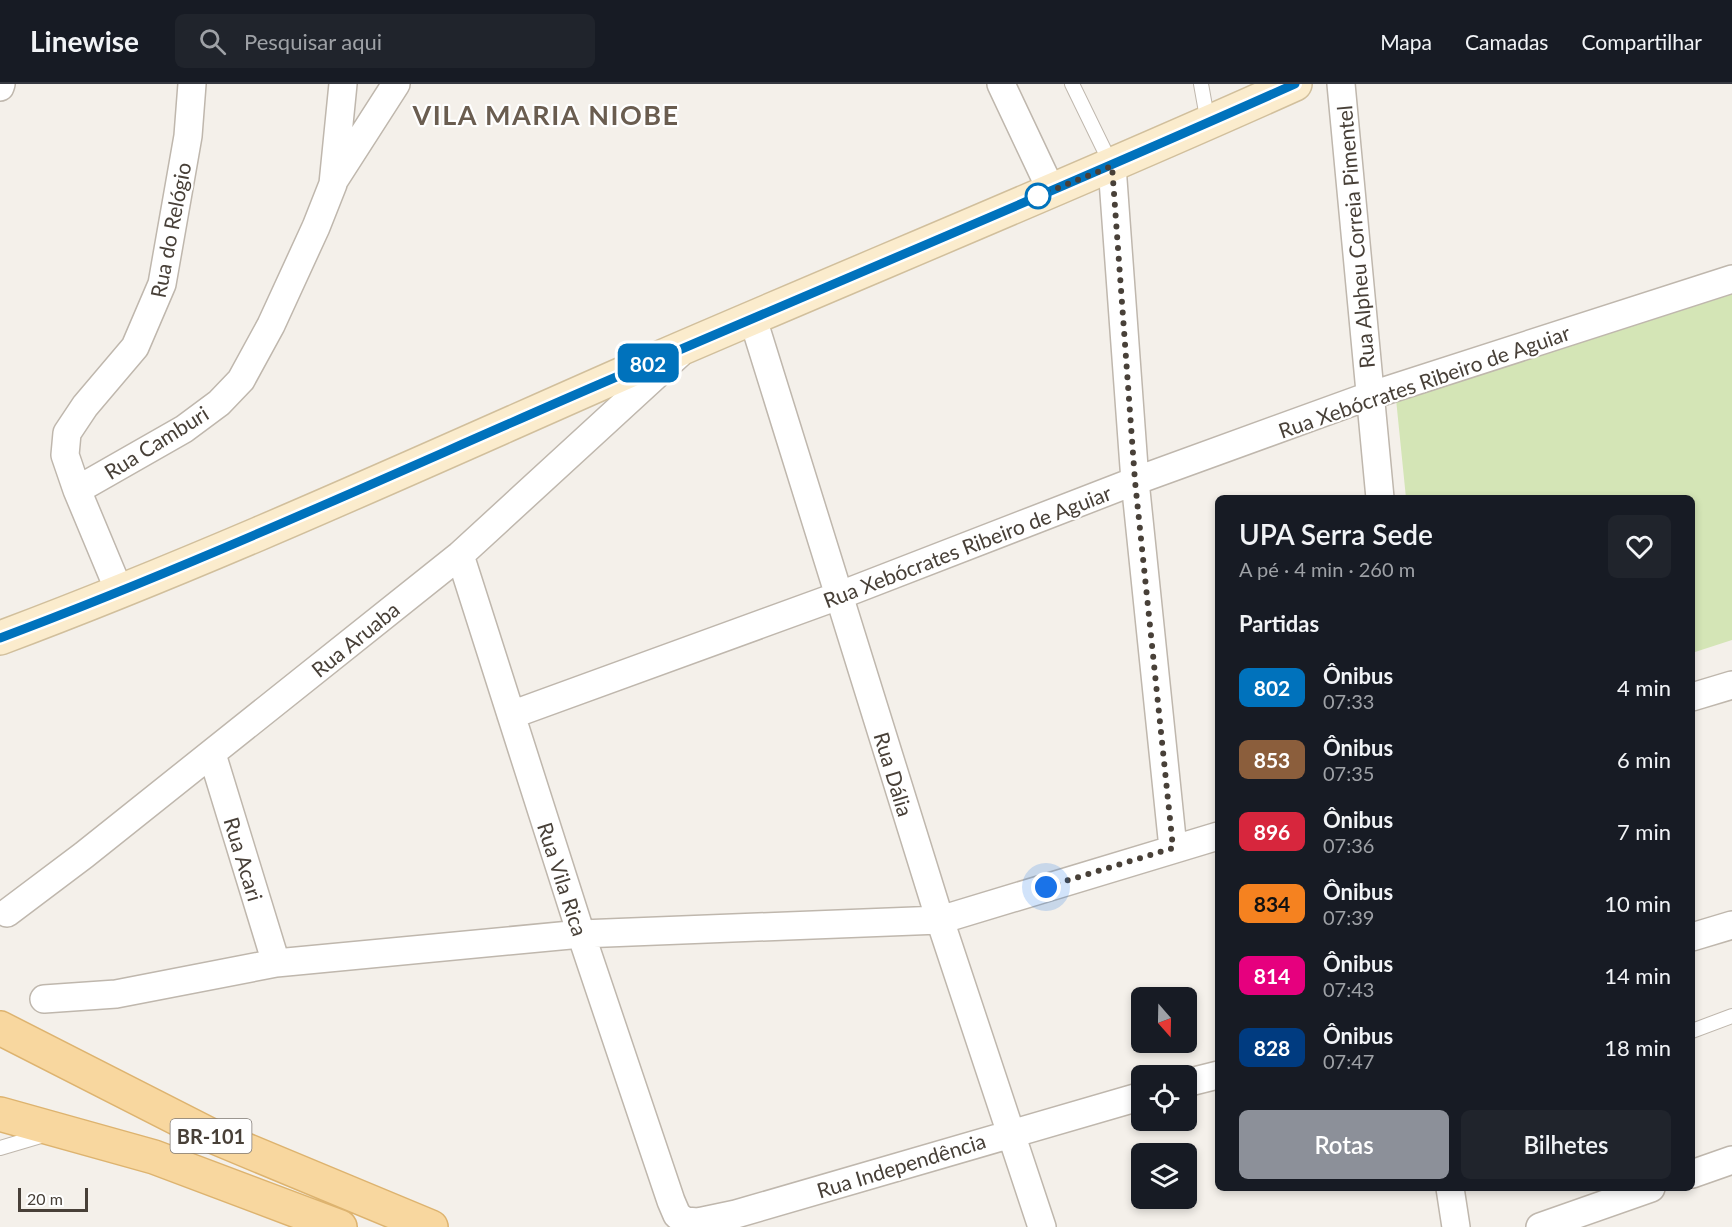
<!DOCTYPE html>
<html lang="pt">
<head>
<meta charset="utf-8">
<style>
  body { margin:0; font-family:Lato,sans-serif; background:#20242c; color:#f1f3f6; height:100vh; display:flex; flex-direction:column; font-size:22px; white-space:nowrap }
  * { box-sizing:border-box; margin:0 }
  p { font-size:20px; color:#9ea1a6 }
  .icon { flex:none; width:33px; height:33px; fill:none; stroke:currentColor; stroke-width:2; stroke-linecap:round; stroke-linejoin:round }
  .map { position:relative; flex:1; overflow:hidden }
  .side { position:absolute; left:1215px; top:411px; width:480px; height:696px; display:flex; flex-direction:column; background:#171b24; border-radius:9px; box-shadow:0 3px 9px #0003 }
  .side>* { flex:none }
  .badge { padding:0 12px; border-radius:9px; font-size:21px; line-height:39px }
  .needle { width:39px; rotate:160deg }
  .fabs { position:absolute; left:1131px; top:903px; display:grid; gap:12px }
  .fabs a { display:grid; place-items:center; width:66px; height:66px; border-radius:9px; background:#171b24; box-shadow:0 3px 9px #0003; font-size:30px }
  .scale { position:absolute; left:18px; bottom:15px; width:70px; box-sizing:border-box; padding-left:6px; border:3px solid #484038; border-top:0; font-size:16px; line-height:21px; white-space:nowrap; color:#484038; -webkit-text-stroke:4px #fff; paint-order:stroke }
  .you { position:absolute; width:30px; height:30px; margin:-15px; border:4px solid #fff; border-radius:50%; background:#1a73e8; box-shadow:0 0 0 9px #1a73e833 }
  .map>.badge { position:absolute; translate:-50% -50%; box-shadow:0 0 0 3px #fff }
  h2 { padding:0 24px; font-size:22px; line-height:54px }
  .round { display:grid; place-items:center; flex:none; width:63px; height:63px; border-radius:9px; background:#20242c }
  .summary { display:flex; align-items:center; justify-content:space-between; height:102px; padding:0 24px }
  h1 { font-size:28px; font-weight:600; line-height:45px }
  .button { display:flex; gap:12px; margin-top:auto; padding:12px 24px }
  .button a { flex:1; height:69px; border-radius:9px; background:#8c9099; color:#fff; font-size:24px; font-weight:600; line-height:69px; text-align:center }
  .button a+a { background:#20242c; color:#f1f3f6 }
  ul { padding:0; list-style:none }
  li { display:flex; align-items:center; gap:18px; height:72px; padding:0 24px }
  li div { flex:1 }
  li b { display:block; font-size:22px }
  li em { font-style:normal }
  li .badge { min-width:66px; font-weight:700; text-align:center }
  header { display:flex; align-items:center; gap:36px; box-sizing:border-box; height:84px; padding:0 30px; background:#171b24; border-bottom:2px solid #363941 }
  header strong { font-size:28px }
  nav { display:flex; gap:33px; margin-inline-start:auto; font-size:21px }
  .search { width:420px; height:54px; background:#20242c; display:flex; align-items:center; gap:15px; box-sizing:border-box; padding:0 21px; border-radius:9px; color:#9ea1a6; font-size:22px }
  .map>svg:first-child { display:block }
  .park { fill:#d4e5b6 }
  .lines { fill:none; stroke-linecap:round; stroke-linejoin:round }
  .lane-casing { stroke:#bfb7ad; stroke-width:16 }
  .street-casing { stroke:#bfb7ad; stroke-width:30 }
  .secondary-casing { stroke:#d1bf9c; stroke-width:36 }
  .primary-casing { stroke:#ddb36f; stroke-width:36 }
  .lane { stroke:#fff; stroke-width:14 }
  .street { stroke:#fff; stroke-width:27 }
  .secondary { stroke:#fbeccd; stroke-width:33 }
  .primary { stroke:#f8d79f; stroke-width:33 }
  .line-casing { stroke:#fff; stroke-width:14 }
  .line { stroke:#0072bc; stroke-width:9 }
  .walk { stroke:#484038; stroke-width:6; stroke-dasharray:0 10.8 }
  .stop-dot { fill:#fff; stroke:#0072bc; stroke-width:3 }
  .labels { text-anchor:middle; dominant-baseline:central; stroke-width:4.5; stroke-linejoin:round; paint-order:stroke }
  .shield { fill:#fff; stroke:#7f7974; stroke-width:1.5 }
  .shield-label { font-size:20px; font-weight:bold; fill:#484038 }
  .street-label { font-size:21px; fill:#484038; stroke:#fff }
  .district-label { font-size:27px; font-weight:bold; letter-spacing:1.5px; fill:#6a5d50; stroke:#fff }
</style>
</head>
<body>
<header>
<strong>Linewise</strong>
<div class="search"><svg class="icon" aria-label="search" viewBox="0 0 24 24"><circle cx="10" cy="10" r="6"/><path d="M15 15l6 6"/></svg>Pesquisar aqui</div>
<nav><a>Mapa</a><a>Camadas</a><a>Compartilhar</a></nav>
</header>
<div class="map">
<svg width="1732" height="1143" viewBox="0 0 1732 1143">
  <rect width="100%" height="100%" fill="#f4f0ea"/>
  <path class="park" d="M 1732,208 L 1732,556 L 1692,569 L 1692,414 L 1406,414 L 1396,315 Z"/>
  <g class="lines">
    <g class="lane-casing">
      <path id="lane" d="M 1072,0 L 1112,82
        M 1201,0 L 1208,39
        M 1692,947 L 1732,932
        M 0,1064 L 44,1051"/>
    </g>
    <g class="street-casing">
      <path id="street" d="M 1001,0 L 1051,106
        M 1341,0 L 1380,414
        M 0,3 L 1,0
        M 1112,82 L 1135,397 L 1173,764
        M 335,95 L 396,0
        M 753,235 L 940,836 L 1042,1143
        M 77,406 L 65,371 L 67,349 L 85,322 L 135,263 L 162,200 L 188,52 L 192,0
        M 460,471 L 581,850 L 671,1117 L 677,1131 L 685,1137 L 698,1138 L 736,1130 L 1142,1012
        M 120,509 L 77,406 L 184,345 L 219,319 L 241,296 L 271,241 L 316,143 L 333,100 L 343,0
        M 1692,613 L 1732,601
        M 511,631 L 838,512 L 1135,397 L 1369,312 L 1732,195
        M 212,670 L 276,879
        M 7,829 L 84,771 L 460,471 L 679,270
        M 1692,853 L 1732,841
        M 44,915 L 116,910 L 276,879 L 581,850 L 940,836 L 1218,752
        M 1186,999 L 1218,991
        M 1692,1090 L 1732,1076
        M 1450,1104 L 1456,1143
        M 1540,1143 L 1651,1104"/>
    </g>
    <g class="secondary-casing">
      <path id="secondary" d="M 0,554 C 219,472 431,374 645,280 C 862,186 1080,97 1295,0"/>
    </g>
    <g class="primary-casing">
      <path id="primary" d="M 0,944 L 212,1052 L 431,1143
        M 0,1030 L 154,1073 L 340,1143"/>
    </g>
    <use href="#lane" class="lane"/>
    <use href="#street" class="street"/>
    <use href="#secondary" class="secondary"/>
    <use href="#primary" class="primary"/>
  </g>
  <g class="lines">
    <g class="line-casing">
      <path id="line" d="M 0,554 C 203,478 401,386 600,300 C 832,200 1065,103 1295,0"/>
    </g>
    <use href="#line" class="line"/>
    <path class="walk" d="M 1038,112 L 1112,82 L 1135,397 L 1173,764 L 1046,803"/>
  </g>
  <circle class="stop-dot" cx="1038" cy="112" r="12"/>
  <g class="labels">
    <rect class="shield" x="170.5" y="1035" width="81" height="34" rx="4.5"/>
    <g class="shield-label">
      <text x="211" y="1052">BR-101</text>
    </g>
    <g class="street-label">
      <text transform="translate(170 146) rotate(-79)">Rua do Relógio</text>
      <text transform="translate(1355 153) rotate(-95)">Rua Alpheu Correia Pimentel</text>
      <text transform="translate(1424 297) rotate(-19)">Rua Xebócrates Ribeiro de Aguiar</text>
      <text transform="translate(156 358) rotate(-32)">Rua Camburi</text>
      <text transform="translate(967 462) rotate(-21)">Rua Xebócrates Ribeiro de Aguiar</text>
      <text transform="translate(355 555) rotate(-39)">Rua Aruaba</text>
      <text transform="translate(894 690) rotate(73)">Rua Dália</text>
      <text transform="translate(244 775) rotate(73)">Rua Acari</text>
      <text transform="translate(563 795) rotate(72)">Rua Vila Rica</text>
      <text transform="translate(901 1081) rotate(-17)">Rua Independência</text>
    </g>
    <g class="district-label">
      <text x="546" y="30">VILA MARIA NIOBE</text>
    </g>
  </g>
</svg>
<div class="fabs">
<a><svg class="needle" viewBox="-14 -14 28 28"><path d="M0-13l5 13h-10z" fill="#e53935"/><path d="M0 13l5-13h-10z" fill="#9ea1a6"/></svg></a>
<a><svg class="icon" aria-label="locate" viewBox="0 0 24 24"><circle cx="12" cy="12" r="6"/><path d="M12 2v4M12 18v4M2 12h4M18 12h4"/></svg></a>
<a><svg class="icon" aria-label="layers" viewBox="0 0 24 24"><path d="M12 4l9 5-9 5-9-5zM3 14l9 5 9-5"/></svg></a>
</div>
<div class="scale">20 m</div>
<div class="you" style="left:1046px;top:803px"></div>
<b class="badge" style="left:648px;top:279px;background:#0072bc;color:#fff">802</b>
<section class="side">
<div class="summary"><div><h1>UPA Serra Sede</h1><p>A pé · 4 min · 260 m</p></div><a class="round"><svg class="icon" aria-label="heart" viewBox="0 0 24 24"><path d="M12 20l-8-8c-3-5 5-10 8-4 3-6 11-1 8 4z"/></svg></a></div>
<h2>Partidas</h2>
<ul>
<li><span class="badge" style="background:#0072bc;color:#fff">802</span><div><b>Ônibus</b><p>07:33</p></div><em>4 min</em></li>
<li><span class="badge" style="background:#8b5e3c;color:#fff">853</span><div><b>Ônibus</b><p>07:35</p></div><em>6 min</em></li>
<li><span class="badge" style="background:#d7263d;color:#fff">896</span><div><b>Ônibus</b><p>07:36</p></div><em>7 min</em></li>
<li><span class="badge" style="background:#f58220;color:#111">834</span><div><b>Ônibus</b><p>07:39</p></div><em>10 min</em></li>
<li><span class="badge" style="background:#e6007e;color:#fff">814</span><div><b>Ônibus</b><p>07:43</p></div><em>14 min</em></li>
<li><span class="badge" style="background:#003b80;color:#fff">828</span><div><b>Ônibus</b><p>07:47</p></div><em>18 min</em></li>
</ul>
<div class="button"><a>Rotas</a><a>Bilhetes</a></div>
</section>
</div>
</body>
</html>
